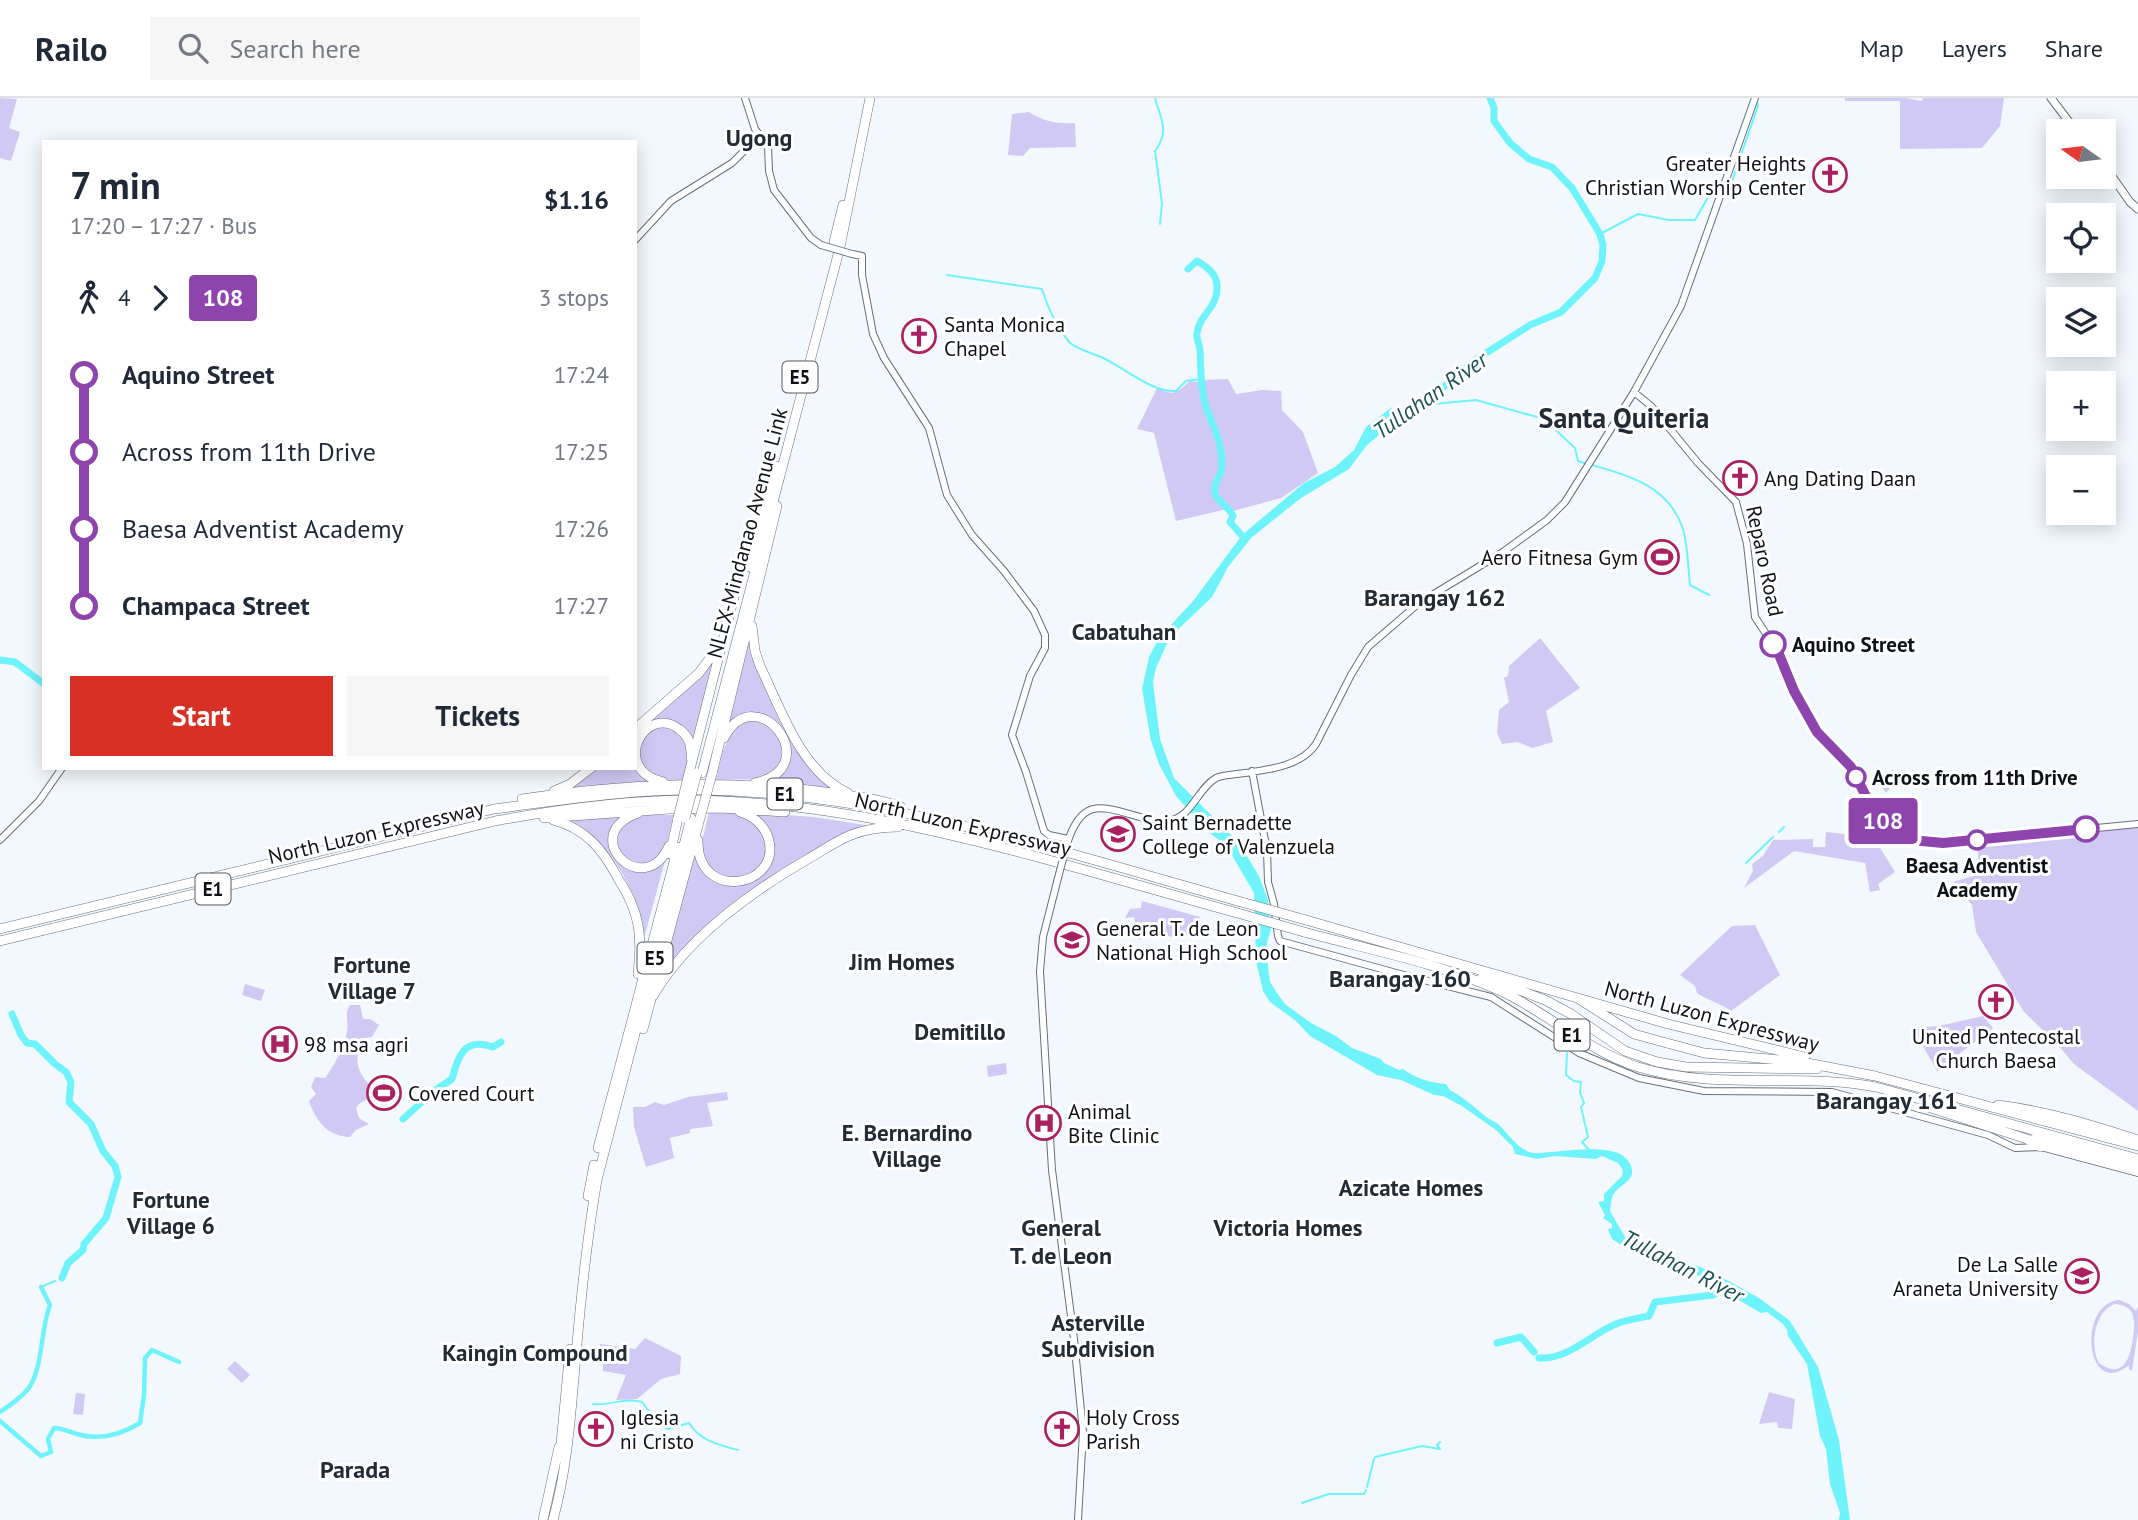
<!DOCTYPE html>
<html lang="en">
<head>
<meta charset="utf-8">
<style>
  body { margin:0; font-family:"PT Sans",sans-serif; background:#f6f6f7; color:#1f2937; height:100vh; display:flex; flex-direction:column; font-size:26px; white-space:nowrap }
  * { box-sizing:border-box; margin:0 }
  p { font-size:23px; color:#747a83 }
  .icon { flex:none; width:38px; height:38px; fill:none; stroke:currentColor; stroke-width:2; stroke-linecap:round; stroke-linejoin:round }
  .map { position:relative; flex:1; overflow:hidden }
  .details { position:absolute; left:42px; top:42px; width:595px; height:630px; display:flex; flex-direction:column; background:#fff; border-radius:0px; box-shadow:0 4px 18px #0003 }
  .details>* { flex:none }
  .badge { padding:0 14px; border-radius:5px; font-size:24px; line-height:46px }
  .needle { width:46px; rotate:284deg }
  .controls { position:absolute; left:2046px; top:21px; display:grid; gap:14px }
  .controls a { display:grid; place-items:center; width:70px; height:70px; border-radius:0px; background:#fff; box-shadow:0 4px 18px #0003; font-size:35px }
  .map>.badge { position:absolute; translate:-50% -50%; box-shadow:0 0 0 4px #fff }
  .legs { display:flex; align-items:center; gap:10px; height:77px; padding:0 28px; font-size:23px }
  .legs p { margin-inline-start:auto }
  .headline { display:flex; align-items:center; justify-content:space-between; height:119px; padding:0 28px }
  h1 { font-size:38px; font-weight:700; line-height:52px }
  .button { display:flex; gap:14px; margin-top:auto; padding:14px 28px }
  .button a { flex:1; height:80px; border-radius:0px; background:#d93025; color:#fff; font-size:28px; font-weight:700; line-height:80px; text-align:center }
  .button a+a { background:#f6f6f7; color:#1f2937 }
  ul { padding:0 28px; list-style:none }
  li { display:flex; align-items:center; gap:24px; height:77px; font-size:26px }
  li i { display:grid; place-items:center; width:10px; height:100%; margin:0 9px; background:currentColor }
  li i::after { content:''; width:18px; height:18px; margin:-9px; border:5px solid; border-radius:50%; background:#fff }
  li p { margin-inline-start:auto }
  li:first-child i { background:linear-gradient(#0000 50%,currentColor 0) }
  li:last-child i { background:linear-gradient(currentColor 50%,#0000 0) }
  header { display:flex; align-items:center; gap:42px; box-sizing:border-box; height:98px; padding:0 35px; background:#fff; border-bottom:2px solid #e0e1e3 }
  header strong { font-size:33px }
  nav { display:flex; gap:38px; margin-inline-start:auto; font-size:24px }
  .search { width:490px; height:63px; background:#f6f6f7; display:flex; align-items:center; gap:18px; box-sizing:border-box; padding:0 24px; border-radius:0px; color:#747a83; font-size:26px }
  .map>svg:first-child { display:block }
  .green { fill:#cfc9f3; fill-rule:evenodd }
  .water { fill:#6ff3fb }
  .lines { fill:none; stroke-linecap:round; stroke-linejoin:round }
  .stream { stroke:#6ff3fb; stroke-width:2 }
  .canal { stroke:#6ff3fb; stroke-width:4.5 }
  .river { stroke:#6ff3fb; stroke-width:7 }
  .secondary-casing { stroke:#64707b; stroke-width:8 }
  .primary-casing { stroke:#64707b; stroke-width:9 }
  .highway-casing { stroke:#64707b; stroke-width:10 }
  .secondary { stroke:#fff; stroke-width:6 }
  .primary { stroke:#fff; stroke-width:7 }
  .highway { stroke:#fff; stroke-width:9 }
  .secondary-bridge-casing { stroke:#64707b; stroke-width:8; stroke-linecap:butt }
  .highway-bridge-casing { stroke:#64707b; stroke-width:10; stroke-linecap:butt }
  .secondary-bridge { stroke:#fff; stroke-width:6 }
  .highway-bridge { stroke:#fff; stroke-width:9 }
  .line-1-casing { stroke:#fff; stroke-width:16 }
  .line-1 { stroke:#8e44ad; stroke-width:10 }
  .stop-1-dot { fill:#fff; stroke:#8e44ad; stroke-width:3.5 }
  .labels { text-anchor:middle; dominant-baseline:central; stroke-width:6; stroke-linejoin:round; paint-order:stroke }
  .shield { fill:#fff; stroke:#56595d; stroke-width:2 }
  .shield-label { font-size:19px; font-weight:bold; fill:#0e1217 }
  .poi-label { font-size:21px; fill:#0e1217; stroke:#fff; text-anchor:start }
  .street-label { font-size:21px; fill:#0e1217; stroke:#fff }
  .stop-label { font-size:21px; font-weight:bold; fill:#0e1217; stroke:#fff; text-anchor:start }
  .water-label { font-size:23px; font-style:italic; fill:#1a5357; stroke:#fff }
  .neighbourhood-label { font-size:23px; font-weight:bold; fill:#222c36; stroke:#fff }
  .quarter-label { font-size:24px; font-weight:bold; fill:#222c36; stroke:#fff }
  .district-label { font-size:28px; font-weight:bold; fill:#222c36; stroke:#fff }
</style>
</head>
<body>
<header>
<strong>Railo</strong>
<div class="search"><svg class="icon" aria-label="search" viewBox="0 0 24 24"><circle cx="10" cy="10" r="6"/><path d="M15 15l6 6"/></svg>Search here</div>
<nav><a>Map</a><a>Layers</a><a>Share</a></nav>
</header>
<div class="map">
<svg width="2138" height="1422" viewBox="0 0 2138 1422">
  <rect width="100%" height="100%" fill="#f2f8fd"/>
  <path class="green" d="M 0,0 L 17,1 L 9,30 L 20,34 L 11,63 L 0,60 Z
    M 1845,0 L 1905,0 L 1922,3 L 1923,0 L 2004,0 L 2000,28 L 1982,50 L 1900,51 L 1900,3 L 1845,3 Z
    M 1029,14 C 1044,24 1058,26 1075,25 L 1076,49 L 1030,50 L 1023,58 L 1008,57 L 1012,16 Z
    M 1228,281 L 1236,296 L 1262,292 L 1281,293 L 1282,312 L 1303,334 L 1318,375 L 1281,400 L 1233,413 L 1217,395 L 1217,384 L 1223,375 L 1224,367 L 1222,341 L 1207,308 L 1202,282 Z
    M 1190,283 L 1199,284 L 1205,312 L 1218,339 L 1220,372 L 1213,383 L 1213,396 L 1215,401 L 1227,411 L 1176,423 L 1154,335 L 1137,331 L 1157,290 C 1175,298 1175,296 1190,283 Z
    M 750,539 L 799,653 L 839,694 L 759,685 L 765,684 L 789,653 L 762,619 L 728,630 Z
    M 1540,540 L 1580,590 L 1546,613 L 1553,644 L 1532,650 L 1518,644 L 1502,646 L 1497,635 L 1499,612 L 1509,604 L 1504,580 L 1508,578 L 1509,568 Z
    M 721,549 L 699,633 L 692,645 L 665,624 L 635,645 L 635,634 Z
    M 750,623 L 766,625 L 782,641 L 781,666 L 763,681 L 716,682 C 722,660 724,630 750,623 Z
    M 660,628 L 684,638 L 689,659 L 683,682 L 665,682 L 644,673 L 638,657 L 643,637 Z
    M 595,670 L 635,670 L 653,683 L 563,694 Z
    M 1893,672 L 1898,680 L 1886,695 L 1878,683 Z
    M 709,714 C 721,714 736,713 747,719 C 766,730 775,762 753,775 C 747,779 738,780 732,782 L 708,770 L 701,747 Z
    M 745,714 L 814,719 L 878,729 L 861,732 L 755,791 L 660,882 L 696,751 L 697,761 L 709,778 L 754,781 L 772,745 Z
    M 631,715 L 615,729 L 619,763 C 633,776 650,776 665,763 L 644,840 C 639,806 625,771 600,746 C 590,736 574,728 563,721 Z
    M 639,717 L 674,717 L 665,752 L 651,765 C 628,767 610,755 621,730 Z
    M 2138,729 L 2138,1013 L 2074,966 L 2058,947 L 2024,914 L 1976,834 L 1972,807 L 1953,784 L 1980,776 L 1977,745 Z
    M 1826,734 L 1879,740 L 1879,748 L 1895,774 L 1878,786 L 1880,792 L 1870,794 L 1865,765 L 1794,753 L 1744,790 L 1753,773 L 1752,766 L 1763,758 L 1773,742 L 1813,741 L 1813,749 L 1825,749 Z
    M 1142,803 L 1200,819 L 1199,831 L 1178,841 L 1156,834 L 1139,842 L 1134,819 L 1125,820 L 1130,811 L 1141,810 Z
    M 1755,827 L 1780,877 L 1731,913 C 1721,905 1708,903 1697,895 L 1695,888 L 1680,877 L 1732,828 Z
    M 245,886 L 265,892 L 261,903 L 242,897 Z
    M 350,907 L 360,907 L 363,921 L 370,921 L 379,927 L 372,939 L 365,940 C 350,963 359,977 376,994 L 376,997 L 360,1005 L 356,1010 L 359,1020 L 369,1026 L 356,1032 L 350,1039 C 327,1038 316,1023 309,1003 L 316,996 L 311,989 L 315,979 L 325,980 C 334,968 344,949 347,934 C 349,924 344,916 350,907 Z
    M 1983,918 L 1993,930 L 1937,973 L 1913,930 L 1939,928 Z
    M 1006,965 L 1007,976 L 988,979 L 987,968 Z
    M 727,994 L 728,1002 L 707,1005 L 713,1028 L 690,1031 L 690,1035 L 670,1040 L 674,1060 L 646,1069 L 634,1029 L 633,1009 L 645,1009 L 655,1004 L 664,1007 L 688,999 Z
    M 2119,1202 L 2129,1206 L 2136,1213 L 2138,1208 L 2138,1233 L 2132,1272 L 2129,1272 L 2129,1267 C 2086,1303 2076,1206 2119,1202 ZM 2115,1206 C 2135,1207 2136,1222 2133,1239 C 2131,1258 2124,1283 2099,1265 C 2089,1248 2095,1212 2115,1206 Z
    M 645,1240 L 681,1258 L 680,1276 L 661,1281 L 637,1301 L 616,1302 L 626,1277 L 603,1273 L 603,1266 L 600,1265 L 600,1246 L 635,1251 Z
    M 235,1263 L 250,1277 L 242,1285 L 227,1271 Z
    M 1769,1294 L 1795,1301 L 1792,1331 L 1778,1330 L 1777,1324 L 1759,1326 Z
    M 76,1295 L 85,1296 L 83,1317 L 73,1316 Z"/>
  <path class="water" d="M 1392,309 L 1391,322 L 1396,328 L 1379,337 L 1367,347 L 1349,371 L 1301,400 L 1251,440 L 1228,469 L 1212,499 L 1170,539 L 1156,570 L 1153,584 L 1160,641 L 1174,680 L 1239,745 L 1259,778 L 1268,802 L 1271,832 L 1267,844 L 1268,869 L 1270,884 L 1277,895 L 1285,906 L 1311,925 L 1336,938 L 1352,950 L 1381,961 L 1384,965 L 1399,972 L 1403,971 C 1415,980 1431,985 1446,986 L 1450,992 C 1465,1000 1476,1011 1489,1021 C 1492,1023 1496,1024 1498,1026 C 1509,1036 1519,1054 1535,1055 C 1557,1056 1622,1040 1631,1068 C 1637,1083 1618,1087 1613,1097 C 1611,1102 1611,1108 1610,1113 L 1625,1139 L 1708,1172 L 1715,1178 L 1727,1182 L 1759,1200 L 1790,1223 L 1818,1269 L 1839,1342 L 1850,1422 L 1839,1422 L 1840,1415 L 1830,1386 L 1826,1351 L 1820,1338 L 1807,1266 L 1788,1238 L 1787,1232 L 1783,1226 L 1767,1214 L 1761,1215 L 1737,1201 L 1723,1188 L 1704,1182 L 1694,1175 L 1650,1156 L 1629,1152 L 1612,1141 L 1608,1131 L 1612,1130 L 1612,1126 L 1603,1120 L 1605,1117 L 1598,1104 L 1604,1103 L 1604,1096 L 1622,1078 L 1623,1072 L 1618,1065 L 1602,1058 L 1596,1061 L 1554,1058 L 1537,1061 L 1515,1056 L 1513,1049 L 1496,1032 L 1462,1008 L 1443,998 L 1434,997 L 1401,982 L 1377,977 L 1310,938 L 1296,923 L 1270,904 L 1263,893 L 1256,863 L 1254,795 L 1226,747 L 1207,733 L 1176,698 L 1159,666 L 1151,643 L 1142,591 L 1149,559 L 1159,540 L 1194,502 L 1242,437 L 1304,385 L 1335,369 L 1354,352 L 1366,329 Z"/>
  <g class="lines">
    <path class="stream" d="M 1155,0 C 1161,22 1170,33 1155,53 L 1162,105 L 1160,126
      M 432,44 L 432,43
      M 1725,88 L 1731,86 L 1758,8 L 1757,4
      M 1600,136 L 1638,116 L 1669,122 L 1695,122 L 1711,94 L 1720,90
      M 947,177 L 1042,191 C 1048,211 1056,228 1069,244 C 1077,252 1093,255 1103,260 C 1123,269 1153,295 1176,293 L 1186,283 L 1200,281
      M 1423,307 L 1476,302 L 1544,321 L 1575,350 L 1578,363 L 1587,366
      M 1592,367 C 1630,378 1667,388 1682,428 C 1688,446 1688,469 1690,487 L 1709,497
      M 1779,734 L 1784,729
      M 1746,765 L 1773,739
      M 1567,955 L 1566,977 L 1574,983 L 1581,984 L 1580,995 L 1584,1005 L 1581,1009 L 1588,1039 L 1582,1044 L 1590,1053
      M 41,1189 L 55,1183
      M 593,1306 C 610,1308 625,1299 642,1304 L 658,1325 L 667,1331 L 689,1325 C 700,1343 719,1347 738,1352
      M 1375,1359 L 1422,1348 L 1440,1351 L 1437,1347 L 1440,1344
      M 1367,1389 L 1374,1361
      M 1302,1405 L 1329,1396 L 1364,1396 L 1366,1392"/>
    <path class="canal" d="M 0,1314 C 9,1308 24,1298 30,1288 C 43,1267 41,1229 50,1207 L 41,1189
      M 0,1323 L 41,1358 L 51,1354 L 48,1341 L 54,1330 C 64,1330 71,1335 81,1337 C 102,1342 122,1336 140,1325 L 144,1297 L 145,1260 L 152,1252 L 179,1264"/>
    <path class="river" d="M 1188,171 L 1197,163 C 1207,169 1216,175 1217,187 C 1219,210 1199,216 1197,235 C 1196,240 1199,246 1200,251 C 1201,269 1200,287 1205,305 C 1212,328 1222,341 1222,367 C 1222,378 1211,386 1216,398 C 1219,404 1228,408 1233,418 L 1230,424 L 1245,441
      M 1385,326 L 1403,319 L 1423,307 L 1475,262 L 1530,227 L 1561,214 L 1595,180 L 1602,163 L 1603,147 L 1600,136 L 1572,90 L 1552,69 L 1529,61 L 1510,45 L 1494,23 L 1494,10 L 1490,0
      M 0,562 L 15,564 L 44,586
      M 12,916 L 21,937 L 27,945 L 35,946 L 55,966 L 66,974 L 71,984 L 69,1004 L 91,1026 L 103,1053 L 115,1068 L 118,1079 L 106,1120 L 84,1146 L 83,1152 L 68,1165 L 62,1180
      M 403,1021 L 434,993 L 452,981 C 458,957 465,939 493,949 L 501,944
      M 1497,1245 L 1521,1239 L 1534,1254
      M 1539,1260 C 1568,1262 1591,1236 1616,1226 C 1626,1222 1638,1220 1649,1218 L 1655,1204 L 1713,1197 L 1727,1188"/>
    <g class="secondary-casing">
      <path id="secondary" d="M 745,0 L 755,31 L 768,48 L 769,73 L 774,92 L 811,140 L 821,147
        M 635,142 L 671,103 L 732,65 L 759,38
        M 852,156 L 862,158 L 862,177 L 873,236 L 884,260 L 929,330 L 947,397 L 972,437 L 1004,473 L 1034,513 L 1045,537 L 1045,550 L 1030,578 L 1012,637 L 1026,674 L 1044,733 L 1049,737 L 1068,741
        M 1634,294 L 1651,308 L 1698,365 L 1736,404 L 1747,446 L 1755,519 L 1778,554 L 1794,593 L 1817,634 L 1851,669 L 1871,708 L 1897,739 L 1909,743 L 1943,745 L 2138,726
        M 1252,673 L 1267,753 L 1268,784 L 1274,806 L 1278,838 L 1280,843 L 1400,876 L 1491,899 L 1579,955 L 1639,980 L 1704,993 L 1832,994 L 1988,1037 L 2015,1050 L 2041,1049 L 2138,1075
        M 0,742 L 39,703 L 62,670
        M 1067,746 C 1083,694 1106,711 1148,721 C 1155,723 1162,725 1169,723 C 1193,718 1197,691 1216,680 C 1222,677 1231,677 1237,676 C 1264,672 1300,670 1316,646 L 1351,577 L 1368,549 L 1419,505 L 1503,454 L 1547,422 L 1565,404 L 1634,294 L 1681,208 L 1755,0
        M 1058,780 L 1043,839 L 1040,873 L 1052,1072 L 1074,1241 L 1083,1334 L 1078,1422"/>
    </g>
    <g class="primary-casing">
      <path id="primary" d="M 2051,0 L 2076,33
        M 2104,67 L 2130,104 L 2138,111"/>
    </g>
    <g class="highway-casing">
      <path id="highway" d="M 834,144 L 843,107
        M 749,469 L 776,368
        M 752,528 L 755,553 L 760,568 C 781,611 801,674 848,695
        M 635,631 L 699,575 L 719,548
        M 724,640 C 756,578 828,669 755,685
        M 689,675 L 744,460 L 750,444
        M 702,675 L 840,149 L 870,0
        M 712,676 L 777,408
        M 663,684 C 610,672 644,605 679,631 C 689,638 692,649 691,660
        M 554,693 L 570,686 L 591,670
        M 522,701 C 620,686 718,681 817,693 C 845,697 874,699 901,709
        M 638,715 C 576,737 644,804 669,748
        M 544,720 L 669,711 L 721,710 L 785,714
        M 553,722 C 587,731 603,752 619,782 C 628,796 635,810 638,827 C 641,843 640,859 638,876
        M 698,742 C 696,805 784,790 768,739 C 763,726 753,718 740,714
        M 670,756 L 678,720
        M 1306,822 L 1668,926 L 1805,959
        M 0,831 L 494,711 C 563,702 631,691 700,692 C 888,695 1066,755 1245,805
        M 1304,834 C 1370,852 1440,865 1503,894 C 1549,916 1588,953 1638,969 C 1716,993 1797,974 1876,989 L 2138,1061
        M 0,843 L 495,723 C 560,711 625,702 691,702 C 879,704 1061,767 1241,816
        M 1482,878 L 1545,902 L 1571,916 L 1625,953 L 1657,964 L 1686,969 L 1817,971
        M 653,898 C 687,839 751,794 808,761 C 822,753 836,743 851,737 C 866,731 882,729 898,729
        M 1579,901 L 1634,936 L 1663,944 L 1704,955 L 1802,964 L 1875,978 L 2138,1048
        M 643,931 L 700,720
        M 1998,1007 C 2046,1013 2092,1027 2138,1042
        M 1928,1009 L 2027,1041 L 2041,1049
        M 2034,1041 L 2138,1069
        M 598,1050 L 678,749
        M 588,1098 L 594,1067
        M 560,1356 L 570,1251
        M 543,1422 L 559,1349
        M 553,1422 C 568,1368 571,1313 576,1257 C 581,1198 587,1140 597,1082 L 691,720"/>
    </g>
    <use href="#secondary" class="secondary"/>
    <use href="#primary" class="primary"/>
    <use href="#highway" class="highway"/>
    <g class="secondary-bridge-casing">
      <path id="secondary-bridge" d="M 821,147 L 852,156
        M 1058,780 L 1067,746"/>
    </g>
    <g class="highway-bridge-casing">
      <path id="highway-bridge" d="M 678,720 L 689,675
        M 685,720 L 697,675
        M 700,720 L 712,676
        M 1245,805 L 1306,822
        M 1241,816 L 1304,834"/>
    </g>
    <use href="#secondary-bridge" class="secondary-bridge"/>
    <use href="#highway-bridge" class="highway-bridge"/>
  </g>
  <g class="lines">
    <g class="line-1-casing">
      <path id="line-1" d="M 1773,546 L 1778,554 L 1794,593 L 1817,634 L 1851,669 L 1871,708 L 1901,741 L 1943,745 L 2086,731"/>
    </g>
    <use href="#line-1" class="line-1"/>
  </g>
  <defs>
    <g id="church-ring" transform="scale(1.75)"><circle r="9.5" fill="#fff" stroke="#ab205f" stroke-width="1.5"/><path d="M-1.2-6h2.4v3.5h3.3v2.4h-3.3V6h-2.4V-.1h-3.3v-2.4h3.3Z" fill="#ab205f"/></g>
    <g id="stadium-ring" transform="scale(1.75)"><circle r="9.5" fill="#fff" stroke="#ab205f" stroke-width="1.5"/><path d="M0-5a6.5 5 0 1 0 0 10a6.5 5 0 1 0 0-10ZM-3.5-1.8h7v3.6h-7Z" fill="#ab205f"/></g>
    <g id="university-ring" transform="scale(1.75)"><circle r="9.5" fill="#fff" stroke="#ab205f" stroke-width="1.5"/><path d="M0-5L7-2L0 1L-7-2ZM-4 1L0 2.5L4 1V4Q0 6-4 4Z" fill="#ab205f"/></g>
    <g id="school-ring" transform="scale(1.75)"><circle r="9.5" fill="#fff" stroke="#ab205f" stroke-width="1.5"/><path d="M0-5L7-2L0 1L-7-2ZM-4 1L0 2.5L4 1V4Q0 6-4 4Z" fill="#ab205f"/></g>
    <g id="hospital-ring" transform="scale(1.75)"><circle r="9.5" fill="#fff" stroke="#ab205f" stroke-width="1.5"/><path d="M-5-5h3v3.5h4V-5h3V5h-3V1.5h-4V5h-3Z" fill="#ab205f"/></g>
  </defs>
  <g fill-rule="evenodd">
    <use href="#church-ring" x="1830" y="77"/>
    <use href="#church-ring" x="919" y="238"/>
    <use href="#church-ring" x="1740" y="380"/>
    <use href="#stadium-ring" x="1662" y="459"/>
    <use href="#university-ring" x="1118" y="736"/>
    <use href="#school-ring" x="1072" y="842"/>
    <use href="#church-ring" x="1996" y="904"/>
    <use href="#hospital-ring" x="280" y="946"/>
    <use href="#stadium-ring" x="384" y="995"/>
    <use href="#hospital-ring" x="1044" y="1025"/>
    <use href="#university-ring" x="2082" y="1178"/>
    <use href="#church-ring" x="596" y="1331"/>
    <use href="#church-ring" x="1062" y="1331"/>
  </g>
  <g class="stop-1-dot">
    <circle cx="1773" cy="546" r="12"/>
    <circle cx="1856" cy="679" r="9"/>
    <circle cx="2086" cy="731" r="12"/>
    <circle cx="1977" cy="742" r="9"/>
  </g>
  <g class="labels">
    <g class="shield">
      <rect x="782.5" y="263.5" width="35" height="31" rx="5"/>
      <rect x="767.5" y="680.5" width="35" height="31" rx="5"/>
      <rect x="195.5" y="775.5" width="35" height="31" rx="5"/>
      <rect x="637.5" y="844.5" width="35" height="31" rx="5"/>
      <rect x="1554.5" y="921.5" width="35" height="31" rx="5"/>
    </g>
    <g class="shield-label">
      <text x="800" y="279">E5</text>
      <text x="785" y="696">E1</text>
      <text x="213" y="791">E1</text>
      <text x="655" y="860">E5</text>
      <text x="1572" y="937">E1</text>
    </g>
    <g class="poi-label">
      <text x="1806" y="65" text-anchor="end">Greater Heights<tspan x="1806" dy="24">Christian Worship Center</tspan></text>
      <text x="944" y="226">Santa Monica<tspan x="944" dy="24">Chapel</tspan></text>
      <text x="1764" y="380">Ang Dating Daan</text>
      <text x="1638" y="459" text-anchor="end">Aero Fitnesa Gym</text>
      <text x="1142" y="724">Saint Bernadette<tspan x="1142" dy="24">College of Valenzuela</tspan></text>
      <text x="1096" y="830">General T. de Leon<tspan x="1096" dy="24">National High School</tspan></text>
      <text x="1996" y="938" text-anchor="middle">United Pentecostal<tspan x="1996" dy="24">Church Baesa</tspan></text>
      <text x="304" y="946">98 msa agri</text>
      <text x="408" y="995">Covered Court</text>
      <text x="1068" y="1013">Animal<tspan x="1068" dy="24">Bite Clinic</tspan></text>
      <text x="2058" y="1166" text-anchor="end">De La Salle<tspan x="2058" dy="24">Araneta University</tspan></text>
      <text x="620" y="1319">Iglesia<tspan x="620" dy="24">ni Cristo</tspan></text>
      <text x="1086" y="1319">Holy Cross<tspan x="1086" dy="24">Parish</tspan></text>
    </g>
    <g class="street-label">
      <text transform="translate(747 435) rotate(-75)">NLEX-Mindanao Avenue Link</text>
      <text transform="translate(1765 463) rotate(78)">Reparo Road</text>
      <text transform="translate(963 726) rotate(13)">North Luzon Expressway</text>
      <text transform="translate(376 734) rotate(-13)">North Luzon Expressway</text>
      <text transform="translate(1712 918) rotate(15)">North Luzon Expressway</text>
    </g>
    <g class="stop-label">
      <text x="1792" y="546">Aquino Street</text>
      <text x="1872" y="679">Across from 11th Drive</text>
      <text x="1977" y="767" text-anchor="middle">Baesa Adventist<tspan x="1977" dy="24">Academy</tspan></text>
    </g>
    <g class="water-label">
      <text transform="translate(1430 297) rotate(-35)">Tullahan River</text>
      <text transform="translate(1683 1168) rotate(27)">Tullahan River</text>
    </g>
    <g class="neighbourhood-label">
      <text x="1124" y="533">Cabatuhan</text>
      <text x="902" y="863">Jim Homes</text>
      <text x="372" y="866">Fortune<tspan x="372" dy="26">Village 7</tspan></text>
      <text x="960" y="933">Demitillo</text>
      <text x="907" y="1034">E. Bernardino<tspan x="907" dy="26">Village</tspan></text>
      <text x="1411" y="1089">Azicate Homes</text>
      <text x="171" y="1101">Fortune<tspan x="171" dy="26">Village 6</tspan></text>
      <text x="1288" y="1129">Victoria Homes</text>
      <text x="1098" y="1224">Asterville<tspan x="1098" dy="26">Subdivision</tspan></text>
      <text x="535" y="1254">Kaingin Compound</text>
    </g>
    <g class="quarter-label">
      <text x="759" y="39">Ugong</text>
      <text x="1435" y="499">Barangay 162</text>
      <text x="1400" y="880">Barangay 160</text>
      <text x="1887" y="1002">Barangay 161</text>
      <text x="1061" y="1129">General<tspan x="1061" dy="28">T. de Leon</tspan></text>
      <text x="355" y="1371">Parada</text>
    </g>
    <g class="district-label">
      <text x="1624" y="319">Santa Quiteria</text>
    </g>
  </g>
</svg>
<div class="controls">
<a><svg class="needle" viewBox="-14 -14 28 28"><path d="M0-13l5 13h-10z" fill="#e53935"/><path d="M0 13l5-13h-10z" fill="#747a83"/></svg></a>
<a><svg class="icon" aria-label="locate" viewBox="0 0 24 24"><circle cx="12" cy="12" r="6"/><path d="M12 2v4M12 18v4M2 12h4M18 12h4"/></svg></a>
<a><svg class="icon" aria-label="layers" viewBox="0 0 24 24"><path d="M12 4l9 5-9 5-9-5zM3 14l9 5 9-5"/></svg></a>
<a>+</a>
<a>−</a>
</div>
<b class="badge" style="left:1883px;top:723px;background:#8e44ad;color:#fff">108</b>
<section class="details">
<div class="headline"><div><h1>7 min</h1><p>17:20 – 17:27 · Bus</p></div><b>$1.16</b></div>
<div class="legs"><svg class="icon" aria-label="walk" viewBox="0 0 24 24"><circle cx="13" cy="4" r="2"/><path d="M13 8l-2 6 4 7M11 14l-3 7M7 12l3-4h3l4 4"/></svg>4<svg class="icon" aria-label="forward" viewBox="0 0 24 24"><path d="M9 5l7 7-7 7"/></svg><b class="badge" style="background:#8e44ad;color:#fff">108</b><p>3 stops</p></div>
<ul>
<li><i style="color:#8e44ad"></i><b>Aquino Street</b><p>17:24</p></li>
<li><i style="color:#8e44ad"></i><span>Across from 11th Drive</span><p>17:25</p></li>
<li><i style="color:#8e44ad"></i><span>Baesa Adventist Academy</span><p>17:26</p></li>
<li><i style="color:#8e44ad"></i><b>Champaca Street</b><p>17:27</p></li>
</ul>
<div class="button"><a>Start</a><a>Tickets</a></div>
</section>
</div>
</body>
</html>
